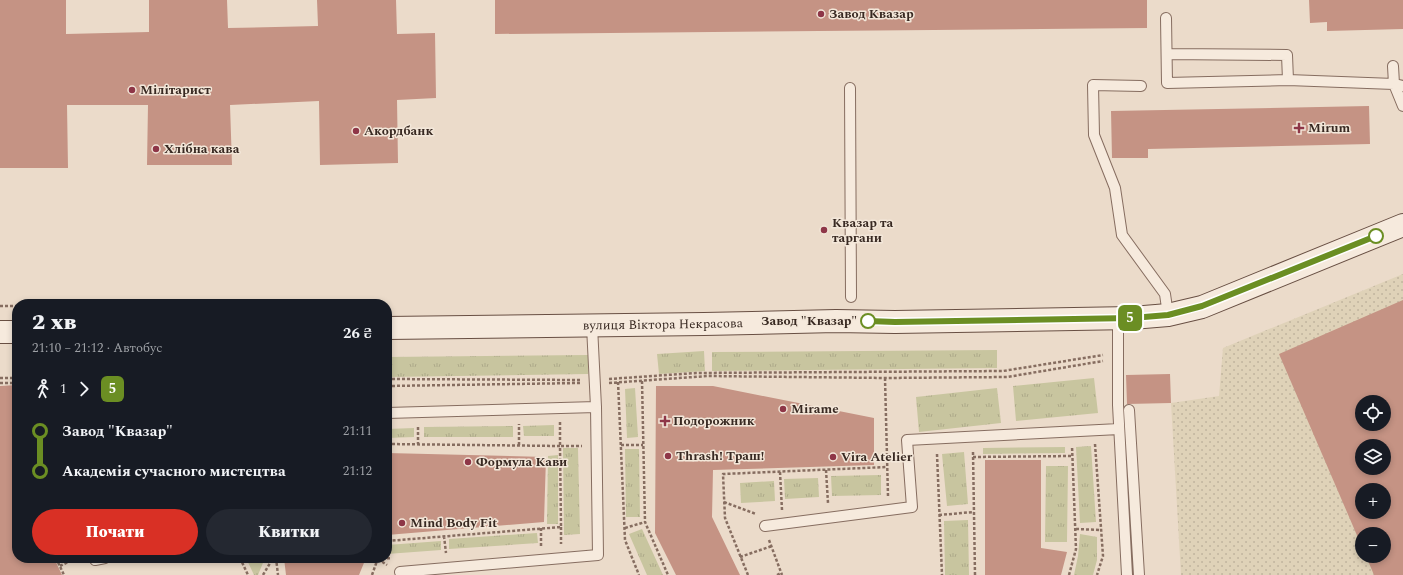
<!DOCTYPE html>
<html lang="uk">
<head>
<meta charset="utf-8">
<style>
  body { margin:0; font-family:Spectral,serif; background:#242831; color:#f1f3f6; height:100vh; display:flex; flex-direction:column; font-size:15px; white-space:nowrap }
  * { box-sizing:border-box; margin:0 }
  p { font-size:13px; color:#9ea1a6 }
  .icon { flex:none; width:22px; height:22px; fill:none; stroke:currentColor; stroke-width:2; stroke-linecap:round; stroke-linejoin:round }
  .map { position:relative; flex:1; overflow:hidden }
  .side { position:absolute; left:12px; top:299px; width:380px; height:264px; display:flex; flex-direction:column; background:#171b24; border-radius:16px; box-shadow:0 2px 6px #0003 }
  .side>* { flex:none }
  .badge { padding:0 8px; border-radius:6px; font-size:14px; line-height:26px }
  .controls { position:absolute; left:1355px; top:395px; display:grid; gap:8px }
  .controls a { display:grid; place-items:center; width:36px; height:36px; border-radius:50%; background:#171b24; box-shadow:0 2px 6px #0003; font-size:20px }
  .map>.badge { position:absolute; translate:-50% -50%; box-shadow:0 0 0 2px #fff }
  .legs { display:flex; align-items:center; gap:6px; height:44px; padding:0 20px; font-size:13px }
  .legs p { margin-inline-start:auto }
  .summary { display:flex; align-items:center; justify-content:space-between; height:68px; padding:0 20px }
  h1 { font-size:22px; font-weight:800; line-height:30px }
  .button { display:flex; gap:8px; margin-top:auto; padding:8px 20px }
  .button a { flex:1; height:46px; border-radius:24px; background:#d93025; color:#fff; font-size:16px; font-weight:800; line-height:46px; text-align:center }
  .button a+a { background:#242831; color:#f1f3f6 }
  ul { padding:0 20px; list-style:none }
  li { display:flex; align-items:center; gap:14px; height:40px; font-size:15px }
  li i { display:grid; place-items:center; width:6px; height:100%; margin:0 5px; background:currentColor }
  li i::after { content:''; width:10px; height:10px; margin:-5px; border:3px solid; border-radius:50%; background:#171b24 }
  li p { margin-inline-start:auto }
  li:first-child i { background:linear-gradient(#0000 50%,currentColor 0) }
  li:last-child i { background:linear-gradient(currentColor 50%,#0000 0) }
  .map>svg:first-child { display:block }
  .farmland { fill:url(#farmland-dots); fill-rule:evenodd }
  .grass { fill:url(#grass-tufts) }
  .building { fill:#c59384; fill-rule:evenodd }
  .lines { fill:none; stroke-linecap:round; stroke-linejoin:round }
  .service-casing { stroke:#866d60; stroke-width:12 }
  .secondary-casing { stroke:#684f43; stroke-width:24 }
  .path { stroke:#866d60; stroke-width:2.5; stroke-dasharray:3 2; stroke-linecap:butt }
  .service { stroke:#f6eadd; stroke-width:10 }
  .secondary { stroke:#f6eadd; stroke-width:22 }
  .line-1-casing { stroke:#fff; stroke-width:9 }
  .line-1 { stroke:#6b8e23; stroke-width:6 }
  .poi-dot { fill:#8e3647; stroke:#f3e7d9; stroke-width:1.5 }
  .stop-1-dot { fill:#fff; stroke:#6b8e23; stroke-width:2 }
  .labels { text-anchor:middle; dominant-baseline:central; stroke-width:3; stroke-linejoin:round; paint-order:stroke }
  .poi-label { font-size:13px; font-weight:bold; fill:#382922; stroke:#f3e7d9; text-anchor:start }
  .stop-label { font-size:13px; font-weight:bold; fill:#382922; stroke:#f3e7d9; text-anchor:end }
  .street-label { font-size:13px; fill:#382922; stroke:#f3e7d9 }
</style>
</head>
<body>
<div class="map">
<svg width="1403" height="575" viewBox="0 0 1403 575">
  <defs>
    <pattern id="farmland-dots" width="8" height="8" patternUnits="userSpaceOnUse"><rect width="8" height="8" fill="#dfd2b8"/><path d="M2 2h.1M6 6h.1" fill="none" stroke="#c0b49e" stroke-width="1.8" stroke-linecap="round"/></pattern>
    <pattern id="grass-tufts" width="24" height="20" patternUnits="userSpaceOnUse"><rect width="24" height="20" fill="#c8c59f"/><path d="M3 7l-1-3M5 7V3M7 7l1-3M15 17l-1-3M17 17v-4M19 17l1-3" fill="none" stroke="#ada989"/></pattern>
  </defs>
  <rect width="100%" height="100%" fill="#ebdbca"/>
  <path class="farmland" d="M 1403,274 L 1403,575 L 1181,575 L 1171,403 L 1219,396 L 1223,348 ZM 1362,402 L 1384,402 L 1384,424 L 1362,424 ZM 1362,446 L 1384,446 L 1384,468 L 1362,468 ZM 1362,490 L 1384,490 L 1384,512 L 1362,512 ZM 1362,534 L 1384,534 L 1384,556 L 1362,556 Z"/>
  <path class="grass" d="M 997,350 L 997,368 L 712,371 L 712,352 Z
    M 704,351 L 705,371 L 659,374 L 657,354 Z
    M 588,355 L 588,374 L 387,377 L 387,357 Z
    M 1094,378 L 1098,413 L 1016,421 L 1013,386 Z
    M 635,388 L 638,437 L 627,438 L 625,389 Z
    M 997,388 L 1001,423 L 919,432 L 916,397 Z
    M 554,425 L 554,436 L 524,436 L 523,426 Z
    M 513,426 L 513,437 L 424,437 L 424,427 Z
    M 414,428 L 414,437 L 387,438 L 387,429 Z
    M 1091,446 L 1096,522 L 1080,523 L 1076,447 Z
    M 1065,447 L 1065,453 L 983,454 L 983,448 Z
    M 563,448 L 578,448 L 580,534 L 564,535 Z
    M 625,449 L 639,449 L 640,517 L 626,517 Z
    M 964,452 L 968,504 L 947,506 L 942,454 Z
    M 558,455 L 558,524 L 547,524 L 548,456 Z
    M 1046,466 L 1068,466 L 1067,542 L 1045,542 Z
    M 881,475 L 881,495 L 832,496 L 831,476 Z
    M 818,478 L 819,497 L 785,499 L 784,479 Z
    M 774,481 L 775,501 L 741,503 L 740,483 Z
    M 968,520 L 969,575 L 945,575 L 944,521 Z
    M 642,529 L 663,575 L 647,575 L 629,534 Z
    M 537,533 L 538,543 L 449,549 L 449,539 Z
    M 1080,534 L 1097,537 L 1097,560 L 1093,575 L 1074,575 L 1078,556 Z
    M 441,541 L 441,550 L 387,554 L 387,545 Z
    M 246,558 L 265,558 L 258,575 L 254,575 Z"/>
  <path class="building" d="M 0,0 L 66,0 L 66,34 L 149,32 L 149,0 L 227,0 L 228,28 L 318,26 L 317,0 L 396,0 L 397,34 L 435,33 L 436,98 L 397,100 L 398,163 L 320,165 L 319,101 L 230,105 L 232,165 L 147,165 L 148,105 L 67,105 L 68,168 L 0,168 Z
    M 495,0 L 1147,0 L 1147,28 L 495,34 Z
    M 1309,0 L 1403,0 L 1403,29 L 1327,31 L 1327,22 L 1310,23 Z
    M 1369,106 L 1370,144 L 1148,149 L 1148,158 L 1112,158 L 1111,111 Z
    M 1403,300 L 1403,575 L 1374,575 L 1366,556 L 1384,556 L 1384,534 L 1362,534 L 1362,547 L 1279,354 ZM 1362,402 L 1384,402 L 1384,424 L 1362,424 ZM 1362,446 L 1384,446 L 1384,468 L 1362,468 ZM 1362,490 L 1384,490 L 1384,512 L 1362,512 Z
    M 1170,374 L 1171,403 L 1127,404 L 1126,375 Z
    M 17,385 L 17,558 L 54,558 L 62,575 L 0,575 L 0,386 Z
    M 656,386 L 713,386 L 874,418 L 874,465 L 713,470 L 712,517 L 740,575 L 676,575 L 655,533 Z
    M 387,453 L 546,457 L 544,522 L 387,535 Z
    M 985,460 L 1041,460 L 1041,548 L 1067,552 L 1061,575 L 985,575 Z
    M 284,558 L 366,558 L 359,575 L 286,575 Z"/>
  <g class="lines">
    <g class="service-casing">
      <path id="service" d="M 1166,18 L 1167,83 L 1288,80 L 1394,84 L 1403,106
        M 1167,54 L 1287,55 L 1288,80
        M 1393,66 L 1394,84 L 1403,86
        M 1141,86 L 1093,85 L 1094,135 L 1115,188 L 1122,235 L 1165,294 L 1168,315
        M 850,88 L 851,297
        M 1118,318 L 1118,405 L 1127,575
        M 1129,410 L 1139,575
        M 387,413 L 596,407
        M 765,526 L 912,507 L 907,440 L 1119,429
        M 95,560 L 105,558
        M 400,572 L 598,555 L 596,407 L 592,326"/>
    </g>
    <g class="secondary-casing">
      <g id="secondary">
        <path id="s1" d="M 387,328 L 704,324 L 836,321 L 895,322 L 1132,318 L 1168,315 L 1202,307 L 1403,225"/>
        <path d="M 0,332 L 17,332"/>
      </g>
    </g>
    <path class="path" d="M 199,304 L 277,303
      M 0,306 L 17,306
      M 0,378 L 17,378
      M 885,378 L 888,496
      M 387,379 L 580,380
      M 609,379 L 696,373 L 1003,371 L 1103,355
      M 642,381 L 645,522 L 668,575
      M 618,382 L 625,540 L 639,575
      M 0,383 L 17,383
      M 609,383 L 708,376 L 885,378 L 1007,377 L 1103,361
      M 387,386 L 580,383
      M 560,422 L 560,446 L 582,446
      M 418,427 L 418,444
      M 387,444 L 560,446 L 561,527 L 387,541
      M 1095,444 L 1103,556 L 1097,575
      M 519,445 L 519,424
      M 621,445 L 643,445
      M 973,452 L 975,575
      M 937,454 L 942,575
      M 973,457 L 1073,456
      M 826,470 L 828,503
      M 780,472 L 782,510
      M 724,502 L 756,514
      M 939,515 L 974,512
      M 561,527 L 561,544
      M 541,528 L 541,546
      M 625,528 L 645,522
      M 1076,529 L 1101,530
      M 444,536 L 446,553
      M 769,540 L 782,575
      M 740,557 L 772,546
      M 56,558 L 64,575
      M 240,558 L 248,575
      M 276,558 L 278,575
      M 377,559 L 392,558
      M 378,559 L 387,565
      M 60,566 L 76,558
      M 263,575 L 273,558
      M 372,575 L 378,558
      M 748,575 L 725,518 L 723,474 L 887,467
      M 777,575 L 781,573
      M 1069,575 L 1076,549 L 1072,446"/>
    <use href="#service" class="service"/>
    <use href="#secondary" class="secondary"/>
  </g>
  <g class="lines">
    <g class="line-1-casing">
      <path id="line-1" d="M 868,321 L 895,322 L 1132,318 L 1168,315 L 1202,306 L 1376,236"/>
    </g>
    <use href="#line-1" class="line-1"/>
  </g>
  <g class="poi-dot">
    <circle cx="821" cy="14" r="4"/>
    <circle cx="132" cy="90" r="4"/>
    <path d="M1297 122h4v4h4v4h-4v4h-4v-4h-4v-4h4z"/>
    <circle cx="356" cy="131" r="4"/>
    <circle cx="156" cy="149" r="4"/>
    <circle cx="824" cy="230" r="4"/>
    <circle cx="783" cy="409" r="4"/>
    <path d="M663 415h4v4h4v4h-4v4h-4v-4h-4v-4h4z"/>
    <circle cx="668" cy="456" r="4"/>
    <circle cx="833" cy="457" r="4"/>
    <circle cx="468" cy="462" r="4"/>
    <circle cx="402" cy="523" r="4"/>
  </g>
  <g class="stop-1-dot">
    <circle cx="1376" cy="236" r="7"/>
    <circle cx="868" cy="321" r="7"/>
  </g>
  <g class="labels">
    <g class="poi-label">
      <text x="829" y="14">Завод Квазар</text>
      <text x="140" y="90">Мілітарист</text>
      <text x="1308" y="128">Mirum</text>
      <text x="364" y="131">Акордбанк</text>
      <text x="164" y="149">Хлібна кава</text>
      <text x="832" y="223">Квазар та<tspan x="832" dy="15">таргани</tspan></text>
      <text x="791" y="409">Mirame</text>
      <text x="673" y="421">Подорожник</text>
      <text x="676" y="456">Thrash! Траш!</text>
      <text x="841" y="457">Vira Atelier</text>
      <text x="476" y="462">Формула Кави</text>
      <text x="410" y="523">Mind Body Fit</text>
    </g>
    <g class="stop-label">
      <text x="857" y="321">Завод "Квазар"</text>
    </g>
    <g class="street-label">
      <text stroke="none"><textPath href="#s1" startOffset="276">вулиця Віктора Некрасова</textPath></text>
    </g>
  </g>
</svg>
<div class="controls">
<a><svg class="icon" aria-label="locate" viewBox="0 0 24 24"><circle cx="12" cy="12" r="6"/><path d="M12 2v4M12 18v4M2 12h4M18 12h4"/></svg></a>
<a><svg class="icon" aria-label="layers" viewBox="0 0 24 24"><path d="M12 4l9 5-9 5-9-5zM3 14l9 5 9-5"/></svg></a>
<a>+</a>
<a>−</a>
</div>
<b class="badge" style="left:1130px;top:318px;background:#6b8e23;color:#fff">5</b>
<section class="side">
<div class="summary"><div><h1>2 хв</h1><p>21:10 – 21:12 · Автобус</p></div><b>26 ₴</b></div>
<div class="legs"><svg class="icon" aria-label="walk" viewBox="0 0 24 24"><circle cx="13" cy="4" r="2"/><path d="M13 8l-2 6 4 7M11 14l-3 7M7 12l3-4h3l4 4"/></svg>1<svg class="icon" aria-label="forward" viewBox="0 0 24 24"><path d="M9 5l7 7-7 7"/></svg><b class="badge" style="background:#6b8e23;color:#fff">5</b></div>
<ul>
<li><i style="color:#6b8e23"></i><b>Завод &quot;Квазар&quot;</b><p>21:11</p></li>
<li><i style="color:#6b8e23"></i><b>Академія сучасного мистецтва</b><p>21:12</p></li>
</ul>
<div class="button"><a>Почати</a><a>Квитки</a></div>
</section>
</div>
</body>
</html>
